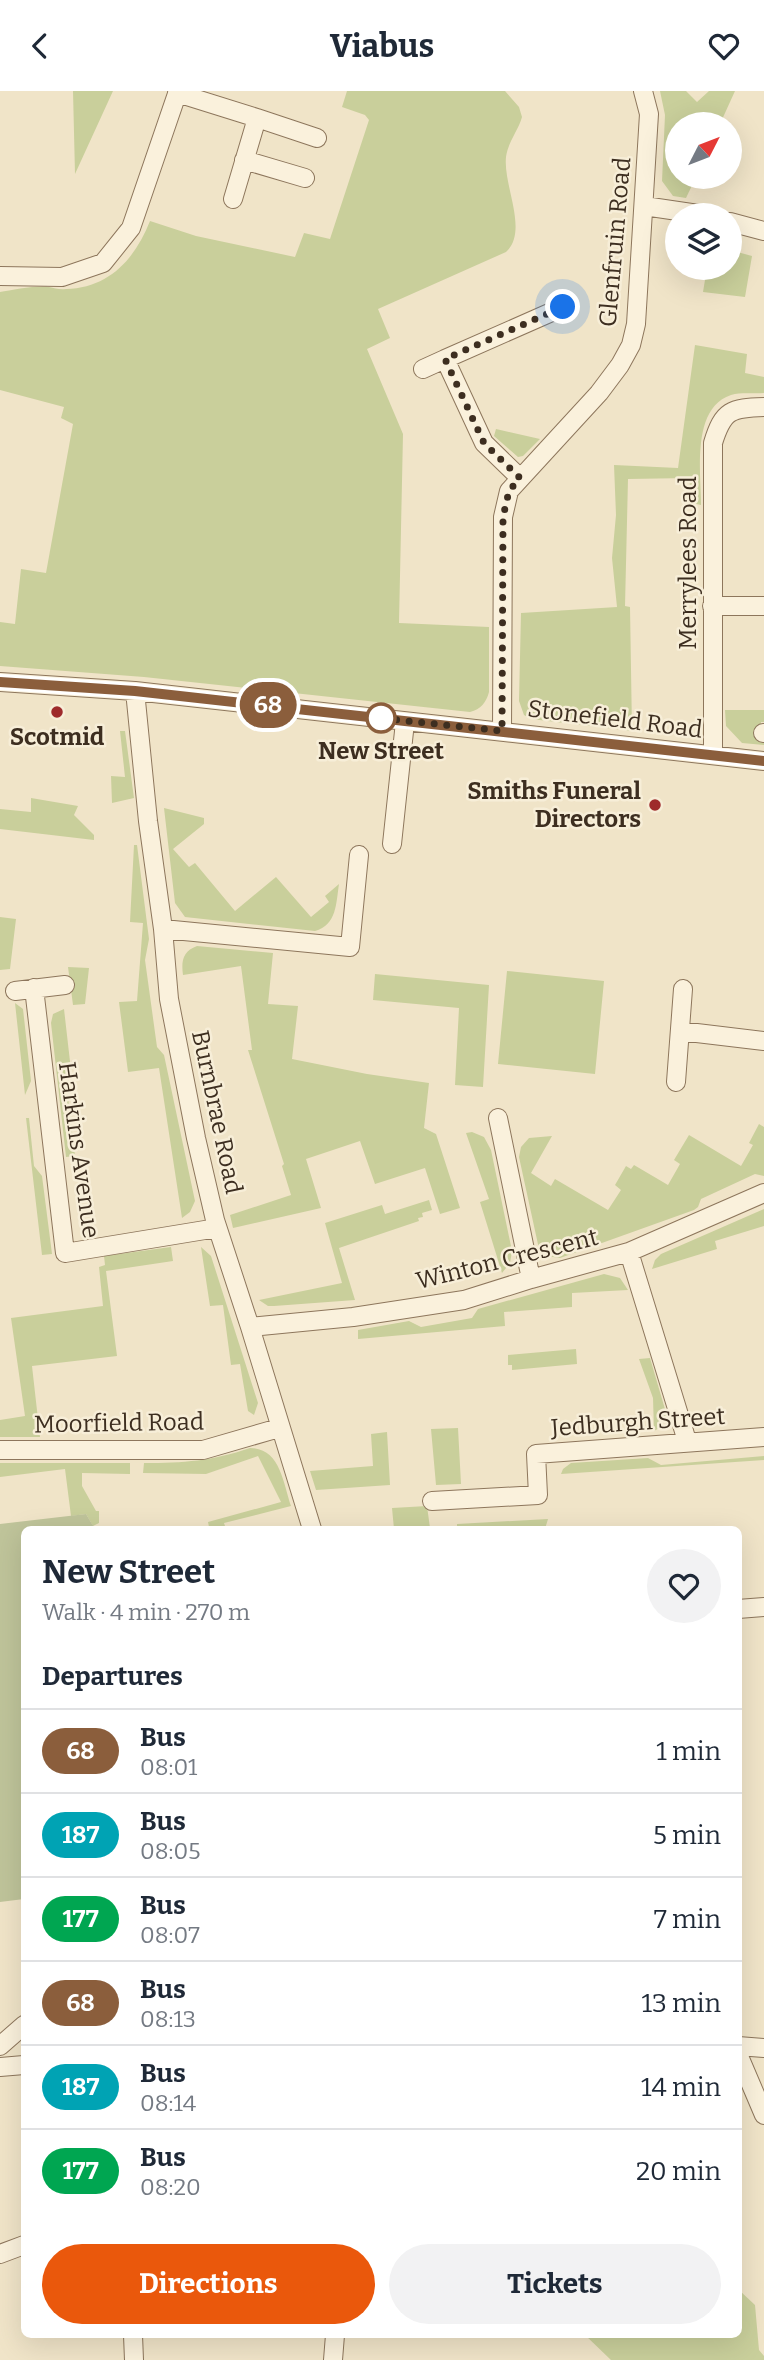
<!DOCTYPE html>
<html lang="en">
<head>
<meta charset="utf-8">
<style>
  body { margin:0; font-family:Bitter,serif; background:#f2f2f3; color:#1f2937; height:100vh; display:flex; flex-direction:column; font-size:26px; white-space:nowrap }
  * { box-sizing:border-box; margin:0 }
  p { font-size:23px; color:#747a83 }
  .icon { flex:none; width:38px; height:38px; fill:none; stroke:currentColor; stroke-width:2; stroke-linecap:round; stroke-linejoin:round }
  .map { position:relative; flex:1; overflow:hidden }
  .panel { position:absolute; left:21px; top:1435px; width:721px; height:812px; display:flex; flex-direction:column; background:#fff; border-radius:10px; box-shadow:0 7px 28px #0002 }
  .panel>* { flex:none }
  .badge { padding:0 14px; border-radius:23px; font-size:24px; line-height:46px }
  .needle { width:46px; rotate:48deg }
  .fabs { position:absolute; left:665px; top:21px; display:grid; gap:14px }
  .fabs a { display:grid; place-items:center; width:77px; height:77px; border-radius:50%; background:#fff; box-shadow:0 7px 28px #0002; font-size:35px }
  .you { position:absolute; width:35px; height:35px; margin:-18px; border:5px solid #fff; border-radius:50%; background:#1a73e8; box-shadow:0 0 0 10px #1a73e833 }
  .map>.badge { position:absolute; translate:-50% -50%; box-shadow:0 0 0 4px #fff }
  h2 { padding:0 21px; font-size:26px; line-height:63px }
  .round { display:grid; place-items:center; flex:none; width:74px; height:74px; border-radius:37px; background:#f2f2f3 }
  .overview { display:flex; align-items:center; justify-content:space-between; height:119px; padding:0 21px }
  h1 { font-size:33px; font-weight:700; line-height:52px }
  .cta { display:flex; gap:14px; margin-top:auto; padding:14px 21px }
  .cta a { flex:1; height:80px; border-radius:42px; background:#ea580c; color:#fff; font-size:28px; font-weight:700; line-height:80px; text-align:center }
  .cta a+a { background:#f2f2f3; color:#1f2937 }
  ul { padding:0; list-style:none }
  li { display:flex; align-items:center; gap:21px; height:84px; padding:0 21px; border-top:2px solid #e0e1e3 }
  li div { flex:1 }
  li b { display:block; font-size:26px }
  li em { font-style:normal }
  li .badge { min-width:77px; font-weight:700; text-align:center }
  header { display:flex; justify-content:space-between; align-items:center; height:91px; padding:0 21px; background:#fff; font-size:32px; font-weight:700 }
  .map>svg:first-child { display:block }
  .green { fill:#c9cf9b }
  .cemetery { fill:#bfc49a }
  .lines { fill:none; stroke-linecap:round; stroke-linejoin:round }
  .minor-casing { stroke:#8d765c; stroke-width:20 }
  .minor { stroke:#faf1dc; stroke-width:18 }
  .line-casing { stroke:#fff; stroke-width:16 }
  .line { stroke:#8b5e3c; stroke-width:10 }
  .walk { stroke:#3d2e20; stroke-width:7; stroke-dasharray:0 12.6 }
  .poi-dot { fill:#9e2a2b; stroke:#f7eed8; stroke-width:2.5 }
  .stop-dot { fill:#fff; stroke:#8b5e3c; stroke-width:3.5 }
  .labels { text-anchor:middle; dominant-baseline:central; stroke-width:5; stroke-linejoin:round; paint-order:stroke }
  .street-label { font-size:24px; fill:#3d2e20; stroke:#f7eed8 }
  .poi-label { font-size:24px; font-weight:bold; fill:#3d2e20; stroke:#f7eed8 }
  .stop-label { font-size:24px; font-weight:bold; fill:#3d2e20; stroke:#f7eed8 }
</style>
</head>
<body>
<header><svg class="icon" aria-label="back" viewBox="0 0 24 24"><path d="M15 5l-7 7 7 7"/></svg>Viabus<svg class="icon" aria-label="heart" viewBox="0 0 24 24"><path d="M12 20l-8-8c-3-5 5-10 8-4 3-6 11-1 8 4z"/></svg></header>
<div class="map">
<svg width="764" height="2269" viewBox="0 0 764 2269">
  <rect width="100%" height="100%" fill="#f0e4c8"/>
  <path class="green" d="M 73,0 L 113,0 L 75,83 Z
    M 347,0 L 505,0 L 519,16 L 522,26 C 518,40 508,51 506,66 C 503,95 529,140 506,161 L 378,218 L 390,247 L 367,258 L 403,343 L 399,532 L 489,536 L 489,601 C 486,612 481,618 470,621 L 144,586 L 0,575 L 0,531 L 15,533 L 21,478 L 46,482 L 73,333 L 61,327 L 64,316 L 0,299 L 0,201 C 12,199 38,194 49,196 C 55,197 59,199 66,198 C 109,197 135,168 150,130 L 196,145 L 295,166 L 304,142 L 330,148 L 369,29 L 365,24 L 342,16 Z
    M 660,0 L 686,0 L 697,11 L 709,0 L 735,0 L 720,33 L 677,33 L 677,86 L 696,86 L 686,107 L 673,105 L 662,90 L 665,24 Z
    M 730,159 L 752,165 L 745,206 L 703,201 L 707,177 L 730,177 Z
    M 695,254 L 747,263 L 745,282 L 764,286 L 764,302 C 753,303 741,301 731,304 C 691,317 701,382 701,414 L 692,412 L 689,387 L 628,388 L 625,515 L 630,516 L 632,640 L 531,628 L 524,624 L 519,610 L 521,522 L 617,516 L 612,467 L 616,424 L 614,374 L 678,377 Z
    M 496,338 L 540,348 L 523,365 L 518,366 L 494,345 Z
    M 725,619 L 764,619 L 764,631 L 761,631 L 761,647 L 764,647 L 764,654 L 742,652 L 726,635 Z
    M 120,640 L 125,640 L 134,707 L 112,712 L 111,685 L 125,686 Z
    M 31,707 L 78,715 L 74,724 L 94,744 L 94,749 L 0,738 L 0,718 L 31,721 Z
    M 164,717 L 204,727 L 204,733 L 173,758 L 189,776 L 195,772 L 235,820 L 276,786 L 311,826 L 329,811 L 325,805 L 339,793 C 336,812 337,834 315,840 L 185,826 L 175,812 Z
    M 134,754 L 137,754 L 149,848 L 145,869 L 157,956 L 164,964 L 195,1110 L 190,1121 L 182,1127 L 159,977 L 128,981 L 119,911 L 137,910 L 143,832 L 130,831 Z
    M 0,826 L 16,828 L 10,878 L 0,879 Z
    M 197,855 L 273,862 L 268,913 L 298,915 L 292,968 L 367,983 L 429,992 L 424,1037 L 436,1043 L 460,1117 L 440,1123 L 425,1077 L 375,1093 L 360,1050 L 306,1068 L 321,1117 L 233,1137 L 230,1124 L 291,1104 L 282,1075 L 284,1073 L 248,959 L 252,959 L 241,875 L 183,884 C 181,870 183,860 197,855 Z
    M 68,876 L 89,877 L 85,913 L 73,914 Z
    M 507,880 L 604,890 L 595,983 L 498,973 Z
    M 375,883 L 489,894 L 483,996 L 455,994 L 459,917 L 373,909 Z
    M 15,912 L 23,918 L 31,990 L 25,1004 Z
    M 64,918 L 72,988 L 66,990 L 75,1065 L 66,1066 L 51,932 L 53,923 Z
    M 26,1027 L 29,1027 L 34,1075 L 42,1085 L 52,1163 L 42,1164 Z
    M 759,1033 L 764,1036 L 764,1085 L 755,1083 L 701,1108 L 698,1116 L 694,1119 L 560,1167 L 547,1165 L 539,1158 L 519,1066 L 521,1056 L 529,1047 L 552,1045 L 531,1082 L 551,1095 L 555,1088 L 608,1119 L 621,1099 L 615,1094 L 626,1075 L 631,1078 L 634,1074 L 668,1094 L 680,1073 L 674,1069 L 689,1044 L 741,1075 L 753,1054 L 749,1052 Z
    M 472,1041 L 484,1046 L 491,1059 L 512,1160 L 510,1172 L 502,1182 L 480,1111 L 489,1108 L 466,1042 Z
    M 429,1109 L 432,1119 L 422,1122 L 423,1126 L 418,1127 L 419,1130 L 339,1157 L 355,1209 L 274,1215 L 268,1215 L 259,1209 L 342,1192 L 325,1132 L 382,1114 L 385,1123 Z
    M 764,1118 L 764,1135 L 715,1150 L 717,1158 L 652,1178 L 655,1169 L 661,1163 Z
    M 171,1156 L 173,1170 L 106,1180 L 117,1265 L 32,1275 L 40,1346 L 0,1346 L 0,1329 L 25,1325 L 11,1227 L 103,1215 L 99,1176 L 105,1174 L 104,1165 Z
    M 201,1156 L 211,1165 L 258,1312 L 254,1324 L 248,1320 L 240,1273 L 231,1274 L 223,1214 L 210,1215 Z
    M 604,1183 L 620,1187 L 628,1199 L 572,1202 L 572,1216 L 504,1221 L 505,1235 L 358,1248 L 358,1239 L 409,1230 L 421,1236 L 472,1227 L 478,1218 Z
    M 576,1258 L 577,1273 L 512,1279 L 512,1274 L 508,1274 L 508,1264 Z
    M 650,1267 L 667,1325 L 661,1336 L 654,1340 L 653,1307 L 639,1268 Z
    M 458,1337 L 461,1393 L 436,1394 L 431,1338 Z
    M 387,1341 L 390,1394 L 316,1399 L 310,1380 L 373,1375 L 371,1343 Z
    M 250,1357 C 280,1357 283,1391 291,1415 L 224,1432 L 226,1438 L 202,1438 L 209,1436 L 208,1431 L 281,1411 L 258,1365 L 206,1383 L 143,1382 L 144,1372 C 184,1372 212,1370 250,1357 Z
    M 764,1365 L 764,1369 L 561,1383 L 563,1378 L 571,1372 L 648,1367 L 661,1374 Z
    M 0,1372 L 130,1372 L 130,1383 L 82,1382 L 82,1395 L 96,1420 L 99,1420 L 99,1432 L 93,1435 L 86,1423 L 71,1425 L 65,1378 L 0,1386 Z
    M 427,1415 L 430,1437 L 394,1438 L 392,1417 Z
    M 548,1428 L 545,1438 L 457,1438 L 457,1433 Z
    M 739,2199 L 755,2214 L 759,2259 L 764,2265 L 764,2269 L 611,2269 L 585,2244 L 738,2244 Z"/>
  <path class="cemetery" d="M 86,1423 L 95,1438 L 24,1438 L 24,1808 L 0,1811 L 0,1433 Z"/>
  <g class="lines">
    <g class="minor-casing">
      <path id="minor" d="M 177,2 L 257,27 L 233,108
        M 257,27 L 317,47
        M 244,69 L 305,87
        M 644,115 L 705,124
        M 730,131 L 764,140
        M 0,185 L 62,186 L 103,172 L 131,137 L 178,0
        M 445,268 L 563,216
        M 423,278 L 445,268 L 484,352 L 520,387
        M 712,515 L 764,515
        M 0,591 L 135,600 L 764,670
        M 135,600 L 148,730 L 163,838 L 169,908 L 196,1047 L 215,1129 L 250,1236 L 312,1438
        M 502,640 L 503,426 L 509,400 L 599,302 L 620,274 L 631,254 L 636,233 L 649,23 L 643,0
        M 763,642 L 764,642
        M 713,664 L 713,352 C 723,319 731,317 764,316
        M 392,753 L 405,631
        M 163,838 L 350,856 L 359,764
        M 34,897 L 65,1162 L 217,1137
        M 15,900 L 65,894
        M 680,940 L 764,950
        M 676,991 L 683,898
        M 498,1027 L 531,1188
        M 629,1161 L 687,1350
        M 250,1236 L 353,1226 L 464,1209 L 531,1188 L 629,1161 L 764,1102
        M 0,1359 L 203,1359 L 279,1337
        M 432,1410 L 538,1404 L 536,1363 L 764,1346
        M 738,1518 L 764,1516
        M 0,1955 L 24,1934
        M 738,1955 L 764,1957
        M 738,1963 L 764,2024
        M 0,1976 L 24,1974
        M 0,2163 L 24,2154
        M 133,2244 L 134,2269
        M 333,2269 L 335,2244"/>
    </g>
    <use href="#minor" class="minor"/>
  </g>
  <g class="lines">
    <g class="line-casing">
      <path id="line" d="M 0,591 L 135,600 L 764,670"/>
    </g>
    <use href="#line" class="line"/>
    <path class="walk" d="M 381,627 L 370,626 L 502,640 L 503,426 L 509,400 L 520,387 L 484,352 L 445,268 L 563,216"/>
  </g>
  <g class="poi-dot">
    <circle cx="57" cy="621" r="7"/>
    <circle cx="655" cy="714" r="7"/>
  </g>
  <circle class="stop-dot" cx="381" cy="627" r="14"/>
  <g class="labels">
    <g class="street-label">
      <text transform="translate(615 151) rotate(-85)">Glenfruin Road</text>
      <text transform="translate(688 472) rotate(-90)">Merrylees Road</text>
      <text transform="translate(615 628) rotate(7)">Stonefield Road</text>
      <text transform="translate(217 1021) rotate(78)">Burnbrae Road</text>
      <text transform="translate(79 1059) rotate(82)">Harkins Avenue</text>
      <text transform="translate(507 1168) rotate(-14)">Winton Crescent</text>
      <text transform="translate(638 1331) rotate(-4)">Jedburgh Street</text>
      <text transform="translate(119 1332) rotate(-1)">Moorfield Road</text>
    </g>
    <g class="poi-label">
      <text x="57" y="646">Scotmid</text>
      <text x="641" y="700" text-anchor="end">Smiths Funeral<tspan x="641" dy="28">Directors</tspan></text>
    </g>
    <g class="stop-label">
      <text x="381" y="660">New Street</text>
    </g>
  </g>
</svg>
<div class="fabs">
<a><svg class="needle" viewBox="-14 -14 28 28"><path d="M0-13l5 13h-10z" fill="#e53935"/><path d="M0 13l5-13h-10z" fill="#747a83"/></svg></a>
<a><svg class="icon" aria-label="layers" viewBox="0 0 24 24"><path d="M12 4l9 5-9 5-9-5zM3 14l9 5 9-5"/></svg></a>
</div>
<div class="you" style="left:563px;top:216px"></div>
<b class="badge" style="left:268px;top:614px;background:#8b5e3c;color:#fff">68</b>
<section class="panel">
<div class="overview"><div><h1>New Street</h1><p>Walk · 4 min · 270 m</p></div><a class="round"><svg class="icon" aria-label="heart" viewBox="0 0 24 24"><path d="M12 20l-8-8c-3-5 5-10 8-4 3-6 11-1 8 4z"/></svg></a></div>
<h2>Departures</h2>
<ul>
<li><span class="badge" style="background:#8b5e3c;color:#fff">68</span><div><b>Bus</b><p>08:01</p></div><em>1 min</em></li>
<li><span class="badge" style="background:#00a3b4;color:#fff">187</span><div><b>Bus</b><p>08:05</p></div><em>5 min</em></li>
<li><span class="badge" style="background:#00a651;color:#fff">177</span><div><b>Bus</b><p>08:07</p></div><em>7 min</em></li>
<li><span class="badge" style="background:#8b5e3c;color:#fff">68</span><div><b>Bus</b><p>08:13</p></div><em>13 min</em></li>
<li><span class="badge" style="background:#00a3b4;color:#fff">187</span><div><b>Bus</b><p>08:14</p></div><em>14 min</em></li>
<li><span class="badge" style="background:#00a651;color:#fff">177</span><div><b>Bus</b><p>08:20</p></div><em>20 min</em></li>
</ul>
<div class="cta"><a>Directions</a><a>Tickets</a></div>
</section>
</div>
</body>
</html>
